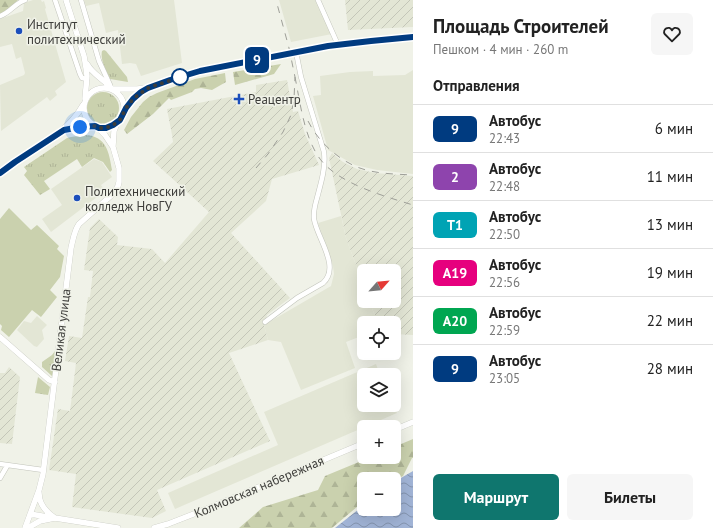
<!DOCTYPE html>
<html lang="ru">
<head>
<meta charset="utf-8">
<style>
  body { margin:0; font-family:"PT Sans",sans-serif; background:#f6f6f6; color:#222; height:100vh; display:flex; flex-direction:column; font-size:15px; white-space:nowrap }
  * { box-sizing:border-box; margin:0 }
  p { font-size:13px; color:#767676 }
  .icon { flex:none; width:22px; height:22px; fill:none; stroke:currentColor; stroke-width:2; stroke-linecap:round; stroke-linejoin:round }
  .map { position:relative; flex:1; overflow:hidden }
  .side { display:flex; flex-direction:column; background:#fff; width:300px }
  .side>* { flex:none }
  .badge { padding:0 8px; border-radius:6px; font-size:14px; line-height:26px }
  .needle { width:26px; rotate:63deg }
  .controls { position:absolute; left:357px; top:264px; display:grid; gap:8px }
  .controls a { display:grid; place-items:center; width:44px; height:44px; border-radius:6px; background:#fff; box-shadow:0 4px 16px #0002; font-size:20px }
  .you { position:absolute; width:20px; height:20px; margin:-10px; border:3px solid #fff; border-radius:50%; background:#1a73e8; box-shadow:0 0 0 6px #1a73e833 }
  .map>.badge { position:absolute; translate:-50% -50%; box-shadow:0 0 0 2px #fff }
  h2 { padding:0 20px; font-size:15px; line-height:36px }
  .round { display:grid; place-items:center; flex:none; width:42px; height:42px; border-radius:6px; background:#f6f6f6 }
  .headline { display:flex; align-items:center; justify-content:space-between; height:68px; padding:0 20px }
  h1 { font-size:19px; font-weight:600; line-height:30px }
  .action { display:flex; gap:8px; margin-top:auto; padding:8px 20px }
  .action a { flex:1; height:46px; border-radius:6px; background:#0f766e; color:#fff; font-size:16px; font-weight:600; line-height:46px; text-align:center }
  .action a+a { background:#f6f6f6; color:#222 }
  ul { padding:0; list-style:none }
  li { display:flex; align-items:center; gap:12px; height:48px; padding:0 20px; border-top:1px solid #e0e0e0 }
  li div { flex:1 }
  li b { display:block; font-size:15px }
  li em { font-style:normal }
  li .badge { min-width:44px; font-weight:700; text-align:center }
  main { display:flex; flex:1; min-height:0 }
  .map>svg:first-child { display:block }
  .built { fill:#e3e6d5 }
  .industrial { fill:url(#industrial-furrows) }
  .grass { fill:url(#grass-tufts) }
  .forest { fill:url(#forest-firs) }
  .pitch { fill:#cad1ae }
  .water { fill:url(#water-waves) }
  .lines { fill:none; stroke-linecap:round; stroke-linejoin:round }
  .minor-casing { stroke:#c2c4bb; stroke-width:5.5 }
  .major-casing { stroke:#c2c4bb; stroke-width:6 }
  .minor { stroke:#fff; stroke-width:4.5 }
  .major { stroke:#fff; stroke-width:5.5 }
  .rail { stroke:#9e9f98; stroke-width:1; stroke-dasharray:7 7; stroke-linecap:butt }
  .line-casing { stroke:#fff; stroke-width:9 }
  .line { stroke:#003b80; stroke-width:6 }
  .walk { stroke:#3d3d3a; stroke-width:4; stroke-dasharray:0 7.2 }
  .poi-dot { fill:#1b4ebb; stroke:#f0f2e8; stroke-width:1.5 }
  .stop-dot { fill:#fff; stroke:#003b80; stroke-width:2 }
  .labels { text-anchor:middle; dominant-baseline:central; stroke-width:3; stroke-linejoin:round; paint-order:stroke }
  .poi-label { font-size:13px; fill:#3d3d3a; stroke:#f0f2e8; text-anchor:start }
  .street-label { font-size:13px; fill:#3d3d3a; stroke:#f0f2e8 }
</style>
</head>
<body>
<main>
<div class="map">
<svg width="413" height="528" viewBox="0 0 413 528">
  <defs>
    <pattern id="industrial-furrows" width="10" height="10" patternUnits="userSpaceOnUse"><rect width="10" height="10" fill="#e3e6d5"/><path d="M-1 1l2-2M0 10L10 0M9 11l2-2" fill="none" stroke="#c4c6b8"/></pattern>
    <pattern id="grass-tufts" width="24" height="20" patternUnits="userSpaceOnUse"><rect width="24" height="20" fill="#cad1ae"/><path d="M3 7l-1-3M5 7V3M7 7l1-3M15 17l-1-3M17 17v-4M19 17l1-3" fill="none" stroke="#aeb496"/></pattern>
    <pattern id="forest-firs" width="22" height="20" patternUnits="userSpaceOnUse"><rect width="22" height="20" fill="#cad1ae"/><path d="M5 1l3.5 6h-7zM16 11l3.5 6h-7z" fill="#aeb496"/></pattern>
    <pattern id="water-waves" width="16" height="10" patternUnits="userSpaceOnUse"><rect width="16" height="10" fill="#a1b4d6"/><path d="M0 5q4-4 8 0t8 0" fill="none" stroke="#8494af"/></pattern>
  </defs>
  <rect width="100%" height="100%" fill="#f0f2e8"/>
  <path class="built" d="M 33,0 L 41,0 L 42,2 L 44,1 L 46,8 L 45,9 L 66,82 L 55,91 L 57,95 L 50,101 L 47,97 L 1,131 L 0,85 L 24,75 L 25,73 L 21,57 L 16,59 L 12,44 L 0,47 L 0,19 L 23,11 L 24,3 Z
    M 84,0 L 174,0 L 182,63 L 141,76 L 136,64 L 130,63 L 122,64 L 118,30 L 106,33 L 99,3 L 86,6 Z
    M 279,0 L 316,0 L 332,34 L 291,42 Z
    M 413,70 L 413,174 L 377,170 L 355,165 L 328,150 L 313,96 L 321,95 L 320,76 L 350,72 L 373,71 L 373,76 L 405,75 Z
    M 94,159 L 102,162 L 112,177 L 101,185 L 105,191 L 51,232 L 42,219 L 62,205 L 51,189 Z
    M 341,216 L 346,238 L 364,287 L 364,301 L 369,301 L 378,323 L 364,323 L 364,335 L 346,342 L 355,368 L 301,390 L 281,342 L 268,340 L 264,325 L 331,286 L 334,274 L 333,266 L 318,223 Z
    M 37,316 L 47,325 L 42,330 L 44,339 L 37,347 L 34,346 L 17,330 L 24,321 L 31,323 Z
    M 376,364 L 380,375 L 364,375 L 364,405 L 393,405 L 397,413 L 175,509 L 168,493 L 278,445 L 264,412 Z"/>
  <path class="industrial" d="M 345,0 L 413,0 L 413,27 L 348,30 Z
    M 287,80 L 293,112 L 298,111 L 305,134 L 319,165 L 272,179 L 266,201 L 231,233 L 290,298 L 267,315 L 264,325 L 268,340 L 229,353 L 270,441 L 157,490 L 166,511 L 152,518 L 72,507 L 76,474 L 49,470 L 58,409 L 70,411 L 76,363 L 65,361 L 69,336 L 82,338 L 88,297 L 90,297 L 93,271 L 84,270 L 90,228 L 99,219 L 118,237 L 117,245 L 152,249 L 165,263 L 209,212 L 153,161 L 173,142 L 172,135 L 167,109 L 256,92 L 256,85 Z
    M 332,153 L 343,162 L 357,169 L 375,173 L 413,176 L 413,335 L 394,334 L 394,323 L 378,323 L 369,301 L 394,301 L 394,271 L 364,271 L 364,287 L 346,238 L 329,158 Z
    M 9,367 L 20,377 L 12,444 L 0,443 L 0,373 L 5,373 Z"/>
  <path class="grass" d="M 104,50 L 106,51 L 127,77 L 128,82 L 110,79 C 106,70 100,60 102,51 Z
    M87 108a16 16 0 1 1 32 0a16 16 0 1 1-32 0Z
    M 85,135 C 107,136 109,153 112,170 L 110,172 L 103,162 L 94,158 L 82,167 L 77,159 L 44,181 L 50,189 L 40,195 L 24,175 L 27,171 L 24,167 L 67,138 L 71,137 Z
    M 58,347 L 54,375 L 52,376 L 42,367 L 42,362 L 52,355 Z
    M 38,377 L 50,387 L 48,395 L 35,393 Z"/>
  <path class="forest" d="M 0,0 L 18,0 L 5,13 L 0,15 Z
    M 281,64 L 274,74 L 235,85 L 233,72 Z
    M 225,73 L 226,82 L 212,90 L 201,88 L 195,89 L 192,92 L 171,100 L 169,98 L 153,114 L 127,134 L 124,130 L 131,117 L 143,102 L 149,97 L 157,93 L 195,79 Z
    M 413,439 L 413,458 L 412,458 L 403,476 L 394,481 L 394,479 L 364,479 L 364,501 L 332,528 L 239,528 L 263,507 L 318,490 L 325,476 L 371,457 L 394,457 L 394,447 Z"/>
  <path class="pitch" d="M 9,208 L 31,230 L 37,225 L 59,246 L 57,249 L 64,256 L 60,277 L 50,290 L 57,297 L 41,317 L 32,310 L 9,337 L 1,330 L 2,326 L 0,324 L 0,219 Z"/>
  <path class="water" d="M 413,471 L 413,528 L 335,528 L 364,505 L 364,509 L 394,509 L 394,482 Z"/>
  <g class="lines">
    <g class="minor-casing">
      <path id="minor" d="M 55,0 L 80,74 L 82,78 L 87,79
        M 81,0 L 99,61 L 110,85
        M 318,0 L 338,45
        M 0,16 C 10,13 15,3 25,0
        M 265,322 L 297,298 L 323,283 C 341,267 317,238 314,219 C 313,212 315,205 317,198 C 321,183 326,167 324,152 L 301,77 L 296,52
        M 0,464 L 43,470
        M 0,478 L 7,466"/>
    </g>
    <g class="major-casing">
      <path id="major" d="M 66,0 L 84,56 L 86,68 L 87,76 L 85,99
        M 87,64 C 93,75 104,79 111,88
        M84 108a20 20 0 1 1 40 0a20 20 0 1 1-40 0Z
        M 113,89 L 137,89 L 148,88 L 200,71 L 328,46 L 371,41 L 413,37
        M 124,111 L 133,99 L 146,89
        M 64,131 L 75,127 L 94,126
        M 113,146 L 114,131 L 117,123
        M 0,173 C 28,152 66,136 83,105
        M 0,337 L 49,380 L 55,382
        M 394,430 L 413,422
        M 39,493 C 39,504 46,512 55,518
        M 30,514 L 48,517
        M 25,528 L 39,490 L 43,474 L 71,248 C 73,240 74,231 79,224 L 114,193 L 118,186 L 119,182 L 119,168 L 113,147 L 105,135 L 97,127
        M 28,528 L 40,521 L 55,518 L 118,528
        M 154,528 L 168,524 L 204,510 L 364,443"/>
    </g>
    <use href="#minor" class="minor"/>
    <use href="#major" class="major"/>
    <path class="rail" d="M 295,77 C 300,102 304,135 318,156 C 335,183 384,196 413,205
      M 308,121 C 318,141 336,158 357,167 C 374,174 395,174 413,175
      M 256,168 L 268,154 L 283,132 L 291,115 L 294,99 L 295,77 L 289,48 L 276,0"/>
  </g>
  <g class="lines">
    <g class="line-casing">
      <path id="line" d="M 0,173 L 15,162 L 64,130 L 80,127 L 95,126 L 99,128 L 106,128 L 113,125 L 120,120 L 126,108 L 133,99 L 141,92 L 148,88 L 170,80 L 200,71 L 328,46 L 371,41 L 413,37"/>
    </g>
    <use href="#line" class="line"/>
    <path class="walk" d="M 80,127 L 95,126 L 99,128 L 106,128 L 113,125 L 120,120 L 126,108 L 133,99 L 148,88 L 180,77"/>
  </g>
  <g class="poi-dot">
    <circle cx="19" cy="31" r="4"/>
    <path d="M237 93h4v4h4v4h-4v4h-4v-4h-4v-4h4z"/>
    <circle cx="77" cy="198" r="4"/>
  </g>
  <circle class="stop-dot" cx="180" cy="77" r="8"/>
  <g class="labels">
    <g class="poi-label">
      <text x="27" y="24">Институт<tspan x="27" dy="15">политехнический</tspan></text>
      <text x="248" y="99">Реацентр</text>
      <text x="85" y="191">Политехнический<tspan x="85" dy="15">колледж НовГУ</tspan></text>
    </g>
    <g class="street-label">
      <text transform="translate(61 330) rotate(-83)">Великая улица</text>
      <text transform="translate(259 487) rotate(-23)">Колмовская набережная</text>
    </g>
  </g>
</svg>
<div class="controls">
<a><svg class="needle" viewBox="-14 -14 28 28"><path d="M0-13l5 13h-10z" fill="#e53935"/><path d="M0 13l5-13h-10z" fill="#767676"/></svg></a>
<a><svg class="icon" aria-label="locate" viewBox="0 0 24 24"><circle cx="12" cy="12" r="6"/><path d="M12 2v4M12 18v4M2 12h4M18 12h4"/></svg></a>
<a><svg class="icon" aria-label="layers" viewBox="0 0 24 24"><path d="M12 4l9 5-9 5-9-5zM3 14l9 5 9-5"/></svg></a>
<a>+</a>
<a>−</a>
</div>
<div class="you" style="left:80px;top:127px"></div>
<b class="badge" style="left:257px;top:60px;background:#003b80;color:#fff">9</b>
</div>
<section class="side">
<div class="headline"><div><h1>Площадь Строителей</h1><p>Пешком · 4 мин · 260 m</p></div><a class="round"><svg class="icon" aria-label="heart" viewBox="0 0 24 24"><path d="M12 20l-8-8c-3-5 5-10 8-4 3-6 11-1 8 4z"/></svg></a></div>
<h2>Отправления</h2>
<ul>
<li><span class="badge" style="background:#003b80;color:#fff">9</span><div><b>Автобус</b><p>22:43</p></div><em>6 мин</em></li>
<li><span class="badge" style="background:#8e44ad;color:#fff">2</span><div><b>Автобус</b><p>22:48</p></div><em>11 мин</em></li>
<li><span class="badge" style="background:#00a3b4;color:#fff">Т1</span><div><b>Автобус</b><p>22:50</p></div><em>13 мин</em></li>
<li><span class="badge" style="background:#e6007e;color:#fff">A19</span><div><b>Автобус</b><p>22:56</p></div><em>19 мин</em></li>
<li><span class="badge" style="background:#00a651;color:#fff">А20</span><div><b>Автобус</b><p>22:59</p></div><em>22 мин</em></li>
<li><span class="badge" style="background:#003b80;color:#fff">9</span><div><b>Автобус</b><p>23:05</p></div><em>28 мин</em></li>
</ul>
<div class="action"><a>Маршрут</a><a>Билеты</a></div>
</section>
</main>
</body>
</html>
